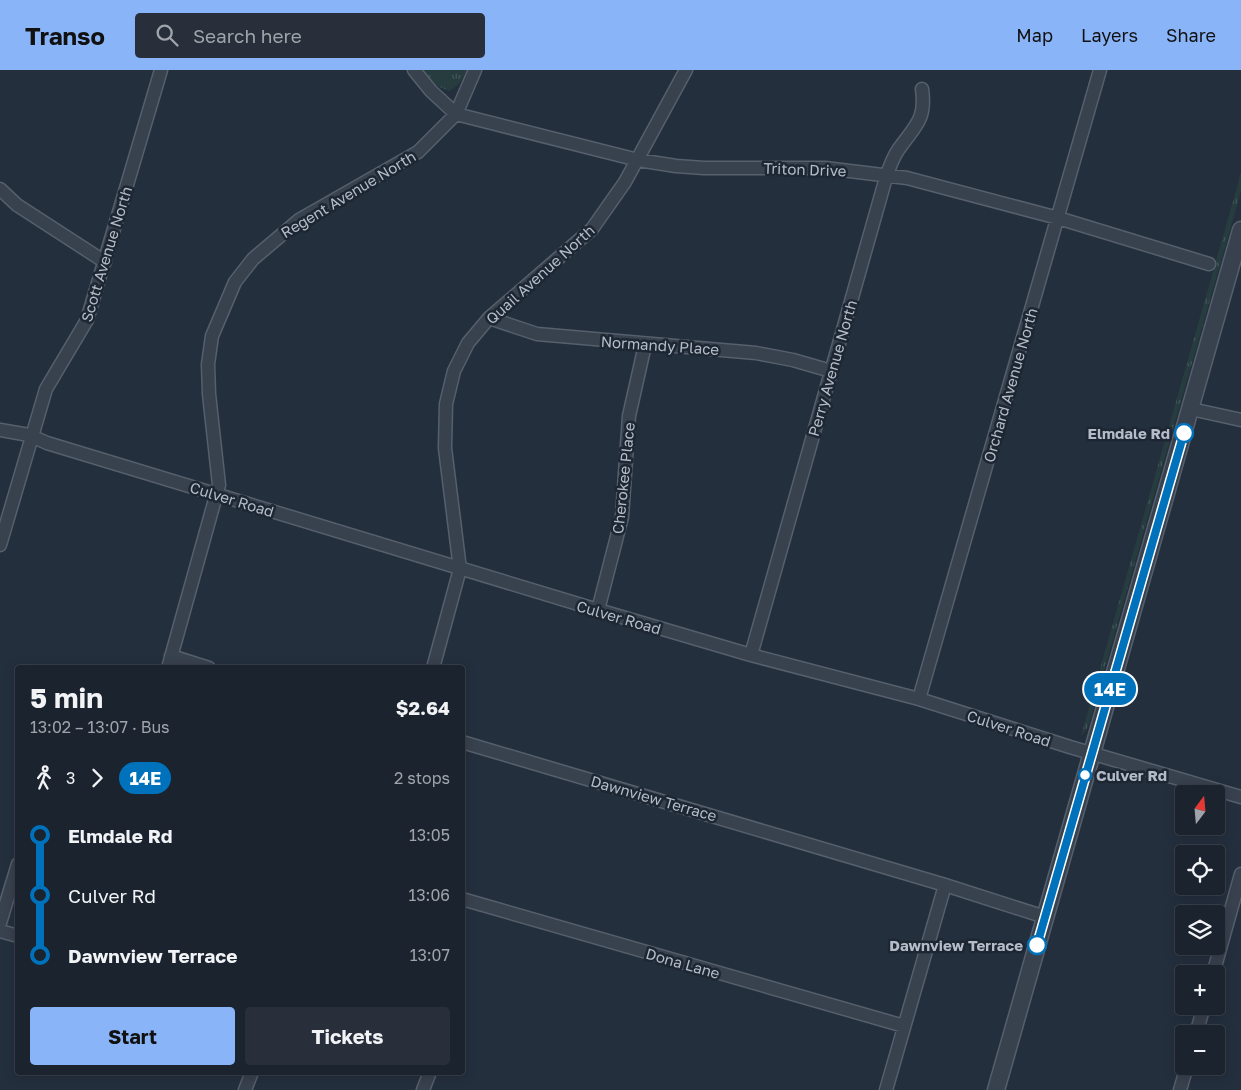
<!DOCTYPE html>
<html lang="en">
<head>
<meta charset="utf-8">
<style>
  body { margin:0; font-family:"Golos Text",sans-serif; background:#282f3a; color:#f1f3f6; height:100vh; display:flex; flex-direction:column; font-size:19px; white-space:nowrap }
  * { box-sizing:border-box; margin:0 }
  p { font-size:16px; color:#a0a4aa }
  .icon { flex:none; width:28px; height:28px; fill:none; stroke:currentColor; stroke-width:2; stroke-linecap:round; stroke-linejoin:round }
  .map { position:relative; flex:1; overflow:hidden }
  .details { position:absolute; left:15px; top:595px; width:450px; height:410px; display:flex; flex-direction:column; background:#1b232e; border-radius:5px; box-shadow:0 2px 12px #0003,0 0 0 1px #39404a }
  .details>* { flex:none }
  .badge { padding:0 10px; border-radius:16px; font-size:18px; line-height:32px }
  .needle { width:32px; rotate:16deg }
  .tools { position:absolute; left:1175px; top:715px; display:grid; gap:10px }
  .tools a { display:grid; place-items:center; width:50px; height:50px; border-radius:5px; background:#1b232e; box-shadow:0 2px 12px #0003,0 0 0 1px #39404a; font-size:25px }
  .map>.badge { position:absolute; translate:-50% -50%; box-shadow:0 0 0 2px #fff }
  .legs { display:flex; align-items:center; gap:8px; height:55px; padding:0 15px; font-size:16px }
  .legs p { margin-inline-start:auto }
  .summary { display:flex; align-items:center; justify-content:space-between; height:85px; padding:0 15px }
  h1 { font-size:28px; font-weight:700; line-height:38px }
  .action { display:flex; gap:10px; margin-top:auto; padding:10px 15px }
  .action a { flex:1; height:58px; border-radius:5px; background:#8ab4f8; color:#111; font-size:20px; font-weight:700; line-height:58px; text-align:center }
  .action a+a { background:#282f3a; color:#f1f3f6 }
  ul { padding:0 15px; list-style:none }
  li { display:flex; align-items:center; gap:18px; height:60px; font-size:19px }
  li i { display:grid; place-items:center; width:8px; height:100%; margin:0 6px; background:currentColor }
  li i::after { content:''; width:12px; height:12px; margin:-6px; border:4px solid; border-radius:50%; background:#1b232e }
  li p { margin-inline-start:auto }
  li:first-child i { background:linear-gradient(#0000 50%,currentColor 0) }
  li:last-child i { background:linear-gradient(currentColor 50%,#0000 0) }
  header { display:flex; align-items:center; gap:30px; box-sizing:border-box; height:70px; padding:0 25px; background:#8ab4f8; color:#111 }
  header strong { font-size:24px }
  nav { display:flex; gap:28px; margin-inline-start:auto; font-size:18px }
  .search { width:350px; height:45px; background:#282f3a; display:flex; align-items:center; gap:12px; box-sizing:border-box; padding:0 18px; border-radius:5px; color:#a0a4aa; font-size:19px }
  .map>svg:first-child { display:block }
  .grass { fill:url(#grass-tufts) }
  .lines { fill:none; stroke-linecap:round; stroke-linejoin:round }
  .minor-casing { stroke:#565f6c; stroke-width:15 }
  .tertiary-casing { stroke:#565f6c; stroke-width:19 }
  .minor { stroke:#38414e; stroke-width:12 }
  .tertiary { stroke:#38414e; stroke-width:16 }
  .line-1-casing { stroke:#fff; stroke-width:11 }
  .line-1 { stroke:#0072bc; stroke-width:8 }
  .stop-1-dot { fill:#fff; stroke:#0072bc; stroke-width:2.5 }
  .labels { text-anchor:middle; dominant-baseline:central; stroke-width:5; stroke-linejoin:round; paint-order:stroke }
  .street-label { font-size:15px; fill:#b4bcc9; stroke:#1d2633 }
  .stop-label { font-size:15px; font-weight:bold; fill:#b4bcc9; stroke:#1d2633; text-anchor:end }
</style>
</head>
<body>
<header>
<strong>Transo</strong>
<div class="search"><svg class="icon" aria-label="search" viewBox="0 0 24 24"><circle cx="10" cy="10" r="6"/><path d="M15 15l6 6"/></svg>Search here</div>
<nav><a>Map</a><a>Layers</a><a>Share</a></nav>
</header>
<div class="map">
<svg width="1241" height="1020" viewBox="0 0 1241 1020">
  <defs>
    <pattern id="grass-tufts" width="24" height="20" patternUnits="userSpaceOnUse" patternTransform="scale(1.25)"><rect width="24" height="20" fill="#263c3f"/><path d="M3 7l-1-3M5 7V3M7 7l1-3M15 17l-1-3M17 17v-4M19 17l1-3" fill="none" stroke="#435659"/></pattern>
  </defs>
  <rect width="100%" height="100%" fill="#242f3e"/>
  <path class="grass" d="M 423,0 L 467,0 L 459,14 L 449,21 L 435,15 Z
    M 1241,103 L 1241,121 L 1088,657 L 1081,666 Z"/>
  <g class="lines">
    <g class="minor-casing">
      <path id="minor" d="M 414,0 L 431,21 L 456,44 L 638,90 L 676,96 L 704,98 L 825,98 L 907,108 L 1058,148 L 1209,194
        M 0,119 L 17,135 L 105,192
        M 489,248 L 537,264 L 756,283 L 793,290 L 831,301
        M 1191,339 L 1241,350
        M 0,360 L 29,365 L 47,373 L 598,540 L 751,585 L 919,629 L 1070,677 L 1241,727
        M 0,475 L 46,319 L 87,250 L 161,0
        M 598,540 L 622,447 L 629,346 L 645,275
        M 751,585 L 887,104 C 891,94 894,84 901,76 C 917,54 926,48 922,19
        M 171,586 L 209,598
        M 168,598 L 219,415 L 209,324 L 208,294 L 212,266 L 235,212 L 253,189 L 299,150 L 418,82 L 456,44 L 475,0
        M 433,598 L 460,499 L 445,378 L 446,334 L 454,301 L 468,273 L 489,248 L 592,159 L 625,112 L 686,0
        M 919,629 L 1100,0
        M 462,672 L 945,815 L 1045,847
        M 462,829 L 904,956
        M 0,853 L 18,794
        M 0,861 L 18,866
        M 1213,904 L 1241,804
        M 1196,964 L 1204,936
        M 245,1020 L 252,1002
        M 423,1020 L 430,1002
        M 886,1020 L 945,815
        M 1180,1020 L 1187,996"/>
    </g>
    <g class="tertiary-casing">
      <path id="tertiary" d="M 996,1020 L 1241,160"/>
    </g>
    <use href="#minor" class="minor"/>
    <use href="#tertiary" class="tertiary"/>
  </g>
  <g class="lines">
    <g class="line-1-casing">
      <path id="line-1" d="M 1037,875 L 1184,363"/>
    </g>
    <use href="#line-1" class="line-1"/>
  </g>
  <g class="stop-1-dot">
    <circle cx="1184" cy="363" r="9"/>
    <circle cx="1085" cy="705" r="6"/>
    <circle cx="1037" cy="875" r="9"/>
  </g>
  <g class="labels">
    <g class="street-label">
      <text transform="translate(805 99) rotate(2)">Triton Drive</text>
      <text transform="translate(348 124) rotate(-31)">Regent Avenue North</text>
      <text transform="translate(106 184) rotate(-73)">Scott Avenue North</text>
      <text transform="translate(540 204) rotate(-42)">Quail Avenue North</text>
      <text transform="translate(660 275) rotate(4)">Normandy Place</text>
      <text transform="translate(832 298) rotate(-74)">Perry Avenue North</text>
      <text transform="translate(1010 315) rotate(-74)">Orchard Avenue North</text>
      <text transform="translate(623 408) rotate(-84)">Cherokee Place</text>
      <text transform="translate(232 429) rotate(17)">Culver Road</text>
      <text transform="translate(619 547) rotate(16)">Culver Road</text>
      <text transform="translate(1009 658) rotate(18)">Culver Road</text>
      <text transform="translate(654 728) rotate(16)">Dawnview Terrace</text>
      <text transform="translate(683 893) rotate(16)">Dona Lane</text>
    </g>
    <g class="stop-label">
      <text x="1170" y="363">Elmdale Rd</text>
      <text x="1096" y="705" text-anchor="start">Culver Rd</text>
      <text x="1023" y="875">Dawnview Terrace</text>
    </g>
  </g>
</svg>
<div class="tools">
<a><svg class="needle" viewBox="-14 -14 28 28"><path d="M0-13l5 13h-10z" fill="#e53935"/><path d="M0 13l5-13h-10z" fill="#a0a4aa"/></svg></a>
<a><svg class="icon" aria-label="locate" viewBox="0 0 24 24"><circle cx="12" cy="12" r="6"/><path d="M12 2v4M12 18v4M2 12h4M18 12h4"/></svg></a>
<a><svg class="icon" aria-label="layers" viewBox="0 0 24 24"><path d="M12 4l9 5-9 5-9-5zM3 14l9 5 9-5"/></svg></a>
<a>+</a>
<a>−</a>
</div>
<b class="badge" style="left:1110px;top:619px;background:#0072bc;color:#fff">14E</b>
<section class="details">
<div class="summary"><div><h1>5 min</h1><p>13:02 – 13:07 · Bus</p></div><b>$2.64</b></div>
<div class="legs"><svg class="icon" aria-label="walk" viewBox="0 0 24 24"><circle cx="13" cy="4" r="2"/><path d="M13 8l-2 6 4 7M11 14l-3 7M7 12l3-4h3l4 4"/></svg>3<svg class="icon" aria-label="forward" viewBox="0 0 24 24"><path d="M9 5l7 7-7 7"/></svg><b class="badge" style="background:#0072bc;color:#fff">14E</b><p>2 stops</p></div>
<ul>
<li><i style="color:#0072bc"></i><b>Elmdale Rd</b><p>13:05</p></li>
<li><i style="color:#0072bc"></i><span>Culver Rd</span><p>13:06</p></li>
<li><i style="color:#0072bc"></i><b>Dawnview Terrace</b><p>13:07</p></li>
</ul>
<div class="action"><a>Start</a><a>Tickets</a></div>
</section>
</div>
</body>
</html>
